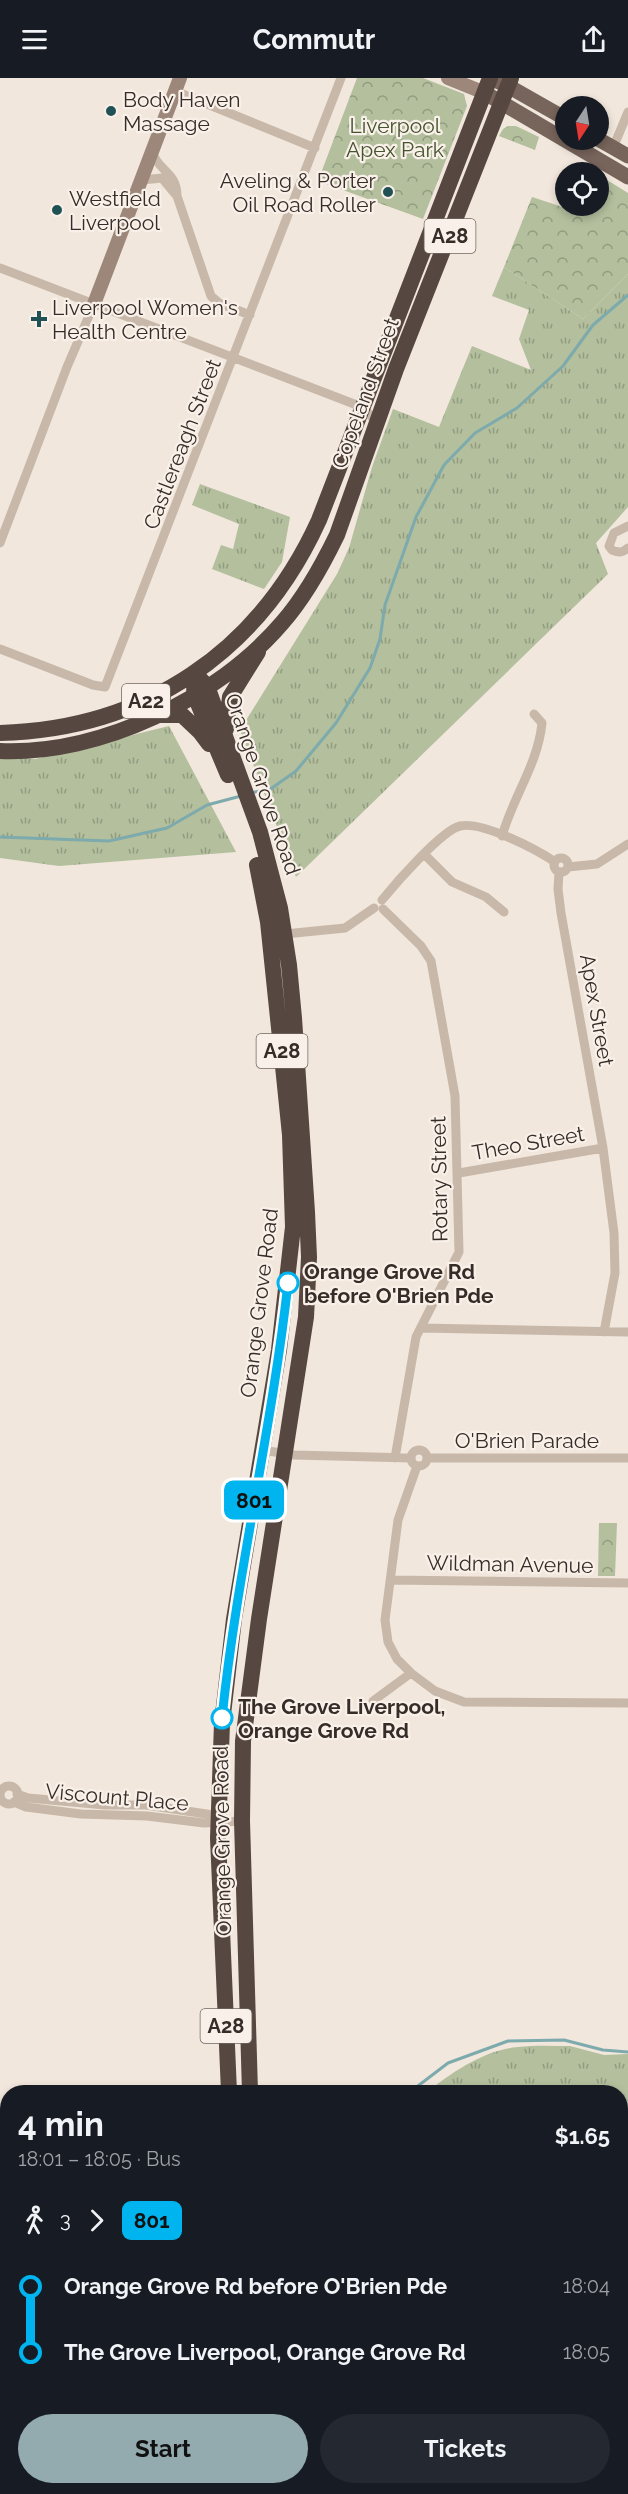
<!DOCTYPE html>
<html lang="en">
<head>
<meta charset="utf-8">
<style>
  body { margin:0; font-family:Raleway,sans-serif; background:#242831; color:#f1f3f6; height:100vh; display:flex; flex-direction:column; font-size:22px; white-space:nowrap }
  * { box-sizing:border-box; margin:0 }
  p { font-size:20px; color:#9ea1a6 }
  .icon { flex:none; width:33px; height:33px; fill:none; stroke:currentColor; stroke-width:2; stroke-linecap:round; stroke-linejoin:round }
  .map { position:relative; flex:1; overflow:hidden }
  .panel { position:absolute; left:0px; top:2007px; width:628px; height:410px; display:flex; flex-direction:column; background:#171b24; border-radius:24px 24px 0 0; box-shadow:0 3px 9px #0003 }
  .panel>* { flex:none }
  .badge { padding:0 12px; border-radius:9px; font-size:21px; line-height:39px }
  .needle { width:39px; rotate:192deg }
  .fabs { position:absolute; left:555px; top:18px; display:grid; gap:12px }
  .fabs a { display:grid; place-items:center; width:54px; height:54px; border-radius:50%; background:#171b24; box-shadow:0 3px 9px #0003; font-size:30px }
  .map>.badge { position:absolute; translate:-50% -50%; box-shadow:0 0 0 3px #fff }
  .legs { display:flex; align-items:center; gap:9px; height:66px; padding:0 18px; font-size:20px }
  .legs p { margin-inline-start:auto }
  .summary { display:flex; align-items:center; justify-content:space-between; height:102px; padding:0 18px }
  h1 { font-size:33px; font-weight:700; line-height:45px }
  .button { display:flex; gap:12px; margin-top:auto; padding:12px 18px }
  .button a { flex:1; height:69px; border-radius:36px; background:#93aaae; color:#111; font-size:24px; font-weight:700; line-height:69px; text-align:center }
  .button a+a { background:#242831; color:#f1f3f6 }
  ul { padding:0 18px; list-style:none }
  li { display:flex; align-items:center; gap:21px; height:66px; font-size:22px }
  li i { display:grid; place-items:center; width:9px; height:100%; margin:0 8px; background:currentColor }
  li i::after { content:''; width:15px; height:15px; margin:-8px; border:4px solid; border-radius:50%; background:#171b24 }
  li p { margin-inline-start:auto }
  li:first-child i { background:linear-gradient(#0000 50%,currentColor 0) }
  li:last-child i { background:linear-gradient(currentColor 50%,#0000 0) }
  header { display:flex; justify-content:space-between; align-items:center; height:78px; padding:0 18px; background:#171b24; font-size:27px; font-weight:700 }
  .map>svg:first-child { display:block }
  .grass { fill:url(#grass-tufts) }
  .park { fill:url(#park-crowns) }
  .water { fill:url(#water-ripples) }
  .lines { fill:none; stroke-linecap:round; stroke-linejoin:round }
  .stream { stroke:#7daaac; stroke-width:3 }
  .street { stroke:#c8b8a9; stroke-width:9 }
  .secondary { stroke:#9c877a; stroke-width:14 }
  .primary { stroke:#77645a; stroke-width:15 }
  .highway { stroke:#564740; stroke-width:16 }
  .line-1-casing { stroke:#fff; stroke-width:14 }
  .line-1 { stroke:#00b5ef; stroke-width:9 }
  .poi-dot { fill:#205155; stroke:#f9f1e9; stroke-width:2 }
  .stop-1-dot { fill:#fff; stroke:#00b5ef; stroke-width:3 }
  .labels { text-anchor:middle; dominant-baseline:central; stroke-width:4.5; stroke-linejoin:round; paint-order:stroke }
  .shield { fill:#f9f1e9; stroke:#706862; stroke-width:1.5 }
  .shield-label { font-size:20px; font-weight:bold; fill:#362d28 }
  .poi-label { font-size:21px; fill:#362d28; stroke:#f9f1e9; text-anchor:start }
  .park-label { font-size:21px; fill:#45532e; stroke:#f9f1e9 }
  .street-label { font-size:21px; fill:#362d28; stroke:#f9f1e9 }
  .stop-label { font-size:21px; font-weight:bold; fill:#362d28; stroke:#f9f1e9; text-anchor:start }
</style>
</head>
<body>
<header><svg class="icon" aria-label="menu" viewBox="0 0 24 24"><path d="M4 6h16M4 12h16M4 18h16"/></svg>Commutr<svg class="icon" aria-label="share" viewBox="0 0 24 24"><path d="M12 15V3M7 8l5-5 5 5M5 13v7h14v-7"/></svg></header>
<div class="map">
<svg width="628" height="2416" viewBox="0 0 628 2416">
  <defs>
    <pattern id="grass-tufts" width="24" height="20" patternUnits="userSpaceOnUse" patternTransform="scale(1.5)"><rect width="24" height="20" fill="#b3bf9d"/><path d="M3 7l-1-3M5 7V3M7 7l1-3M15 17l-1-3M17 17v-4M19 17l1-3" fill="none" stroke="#929c80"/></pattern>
    <pattern id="park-crowns" width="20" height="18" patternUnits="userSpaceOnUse" patternTransform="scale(1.5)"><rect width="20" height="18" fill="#b3bf9d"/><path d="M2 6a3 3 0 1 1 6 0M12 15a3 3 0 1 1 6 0" fill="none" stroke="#929c80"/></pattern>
    <pattern id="water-ripples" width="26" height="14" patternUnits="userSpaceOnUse" patternTransform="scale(1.5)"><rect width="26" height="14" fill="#7daaac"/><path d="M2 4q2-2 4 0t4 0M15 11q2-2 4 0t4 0" fill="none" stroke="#678b8c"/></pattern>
  </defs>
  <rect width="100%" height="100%" fill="#f1e7dc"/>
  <path class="grass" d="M 504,189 L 583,241 L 628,196 L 628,429 L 596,465 L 608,496 L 296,799 L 240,652 L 337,496 L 349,470 L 372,389 L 393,331 L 439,349 L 472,268 L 531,292 L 519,261 L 529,232 L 492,218 Z
    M 200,406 L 290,439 L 282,484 L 264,511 L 212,491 L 221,467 L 233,471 L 239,446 L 192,427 Z
    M 169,648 L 236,774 L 59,788 L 0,780 L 0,679 L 35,681 Z
    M 570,1968 L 604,1977 L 628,1976 L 628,2416 L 206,2416 L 208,2409 L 621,2409 L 621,2014 L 427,2014 C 453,1994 484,1972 518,1969 C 535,1967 553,1968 570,1968 Z"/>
  <path class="park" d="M 357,0 L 423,0 L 464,16 L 467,28 L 423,141 L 318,103 Z
    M 508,48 L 516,48 L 539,59 L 535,72 L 499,58 L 503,51 Z
    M 599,97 L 628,115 L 628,196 L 583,241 L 504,189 L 532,119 L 581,135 L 585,128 L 598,128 Z
    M 599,1445 L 617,1445 L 615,1498 L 598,1498 Z
    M 0,2029 L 7,2030 L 8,2153 L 2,2152 L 0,2159 Z"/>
  <path class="water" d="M 628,2048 L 628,2074 L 621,2084 L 621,2051 Z"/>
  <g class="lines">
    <path class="stream" d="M 251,715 L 272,710 L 296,693 L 336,645 L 370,590 L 380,561 L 385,527 L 416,439 L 444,387 L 475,355 L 517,330 L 563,288 L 593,247 L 628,217
      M 0,759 L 109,763 L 167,750 L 207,727 L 241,718
      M 410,2014 L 448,1985 L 508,1963 L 564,1962 L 603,1972 L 628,1974
      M 0,2082 L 8,2082"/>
    <path class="street" d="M 175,13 L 315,70
      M 613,70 L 628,34
      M 152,74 C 159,94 177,94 177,118 L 211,218 L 219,225 L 250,237
      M 142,102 L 162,100 L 177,118
      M 0,190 L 362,329 L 376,343
      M 628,448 L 614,455 L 609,468 L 612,472 C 619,475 622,475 628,470
      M 0,465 L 67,289 L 94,226
      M 0,571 L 93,607 L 105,609 L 341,0
      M 502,758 C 513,719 538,686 542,645 L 534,636
      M 425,777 L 452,804 L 486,819 L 504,834
      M554 787a7 7 0 1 1 14 0a7 7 0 1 1-14 0Z
      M 568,789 L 597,786 L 628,766
      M 559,794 L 558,811 L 561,835 L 603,1070 L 614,1155 L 615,1195 L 604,1254
      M 382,822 C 395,806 442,752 460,748 C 482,743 536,771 555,784
      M 383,831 L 421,868 L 431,883 L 455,1018 L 459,1174 L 416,1259 L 395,1380
      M 285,856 L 345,850 L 374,830
      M 459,1095 L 603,1070
      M 421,1250 L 628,1254
      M 262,1372 L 294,1377 L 411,1380
      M411 1380a8 8 0 1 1 16 0a8 8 0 1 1-16 0Z
      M 427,1380 L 628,1380
      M 417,1388 L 398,1442 L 385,1542 L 388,1564 L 397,1581 L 411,1595 L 435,1613 L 464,1624 L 628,1625
      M 391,1502 L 628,1505
      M 373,1623 L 411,1595
      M0 1717a9 9 0 1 1 18 0a9 9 0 1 1-18 0Z
      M 17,1716 L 28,1720 L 105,1727 L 146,1727 L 220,1738
      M 14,1724 L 26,1729 L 81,1736 L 147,1738 L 204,1745 L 242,1743
      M 0,2363 L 8,2325"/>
    <path class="secondary" d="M 448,0 L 485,15
      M 94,226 L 180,0"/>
    <path class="primary" d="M 490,0 L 508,8 L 566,41
      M 485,15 L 628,99
      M 598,61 L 628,78"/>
    <path class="highway" d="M 195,596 L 207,608 L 226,661 L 260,754 L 280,830 L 289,887 L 294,940 L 307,1134 L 309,1179 L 306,1239 L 259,1541 L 243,1663 L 242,1743 L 250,2014
      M 195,596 L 194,616 L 228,697
      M 161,637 L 182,637 L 200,654 L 209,666
      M 226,651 L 230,619 L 258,574
      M 0,655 C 146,651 259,574 319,442 L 490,0
      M 0,673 C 100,677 217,621 282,545 C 305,519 322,488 337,457 L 396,291 L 511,0
      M 229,2014 L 218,1760 L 222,1645 L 234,1541 L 279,1272 L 293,1149 L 290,1057 L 284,998 L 268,844 L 257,787
      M 160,2416 L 163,2409
      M 186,2416 L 189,2409"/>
  </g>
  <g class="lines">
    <g class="line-1-casing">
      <path id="line-1" d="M 222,1640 C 237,1494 272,1351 288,1205"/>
    </g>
    <use href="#line-1" class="line-1"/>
  </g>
  <g class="poi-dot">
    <circle cx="111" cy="33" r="6"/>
    <circle cx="388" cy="114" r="6"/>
    <circle cx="57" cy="132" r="6"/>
    <path d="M36 232h6v6h6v6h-6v6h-6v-6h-6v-6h6z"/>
  </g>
  <g class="stop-1-dot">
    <circle cx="288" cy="1205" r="10"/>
    <circle cx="222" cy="1640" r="10"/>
  </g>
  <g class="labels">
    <g class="shield">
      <rect x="424.5" y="141" width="51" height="34" rx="4.5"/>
      <rect x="122" y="606" width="48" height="34" rx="4.5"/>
      <rect x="256.5" y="956" width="51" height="34" rx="4.5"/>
      <rect x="200.5" y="1931" width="51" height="34" rx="4.5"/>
    </g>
    <g class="shield-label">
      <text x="450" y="158">A28</text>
      <text x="146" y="623">A22</text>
      <text x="282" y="973">A28</text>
      <text x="226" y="1948">A28</text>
    </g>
    <g class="poi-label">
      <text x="123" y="21">Body Haven<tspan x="123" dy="24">Massage</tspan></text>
      <text x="376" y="102" text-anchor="end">Aveling &amp; Porter<tspan x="376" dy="24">Oil Road Roller</tspan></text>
      <text x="69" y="120">Westfield<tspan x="69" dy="24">Liverpool</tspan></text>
      <text x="52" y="229">Liverpool Women's<tspan x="52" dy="24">Health Centre</tspan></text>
    </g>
    <g class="park-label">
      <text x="395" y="47">Liverpool<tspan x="395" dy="24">Apex Park</tspan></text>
    </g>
    <g class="street-label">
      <text transform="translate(365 315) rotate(-70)">Copeland Street</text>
      <text transform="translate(182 366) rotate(-69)">Castlereagh Street</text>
      <text transform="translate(263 706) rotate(71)">Orange Grove Road</text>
      <text transform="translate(597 932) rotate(80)">Apex Street</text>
      <text transform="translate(528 1065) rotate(-10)">Theo Street</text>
      <text transform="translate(439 1101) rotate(-91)">Rotary Street</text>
      <text transform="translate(259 1225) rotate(-83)">Orange Grove Road</text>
      <text x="527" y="1362">O'Brien Parade</text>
      <text transform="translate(510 1486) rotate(1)">Wildman Avenue</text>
      <text transform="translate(117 1719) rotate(5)">Viscount Place</text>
      <text transform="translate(222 1763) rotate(-91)">Orange Grove Road</text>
    </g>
    <g class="stop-label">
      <text x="304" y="1193">Orange Grove Rd<tspan x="304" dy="24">before O'Brien Pde</tspan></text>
      <text x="238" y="1628">The Grove Liverpool,<tspan x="238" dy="24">Orange Grove Rd</tspan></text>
    </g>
  </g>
</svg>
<div class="fabs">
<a><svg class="needle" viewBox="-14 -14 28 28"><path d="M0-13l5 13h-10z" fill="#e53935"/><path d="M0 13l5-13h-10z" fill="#9ea1a6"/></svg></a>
<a><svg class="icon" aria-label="locate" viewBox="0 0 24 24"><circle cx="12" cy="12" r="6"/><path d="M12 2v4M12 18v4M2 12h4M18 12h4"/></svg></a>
</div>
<b class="badge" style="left:254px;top:1422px;background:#00b5ef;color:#111">801</b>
<section class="panel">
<div class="summary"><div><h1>4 min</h1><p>18:01 – 18:05 · Bus</p></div><b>$1.65</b></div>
<div class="legs"><svg class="icon" aria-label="walk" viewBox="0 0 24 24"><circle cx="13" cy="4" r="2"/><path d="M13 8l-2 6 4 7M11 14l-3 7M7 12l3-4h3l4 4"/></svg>3<svg class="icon" aria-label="forward" viewBox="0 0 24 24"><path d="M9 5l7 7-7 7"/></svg><b class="badge" style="background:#00b5ef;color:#111">801</b></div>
<ul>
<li><i style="color:#00b5ef"></i><b>Orange Grove Rd before O'Brien Pde</b><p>18:04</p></li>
<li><i style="color:#00b5ef"></i><b>The Grove Liverpool, Orange Grove Rd</b><p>18:05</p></li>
</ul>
<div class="button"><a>Start</a><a>Tickets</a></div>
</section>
</div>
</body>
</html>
